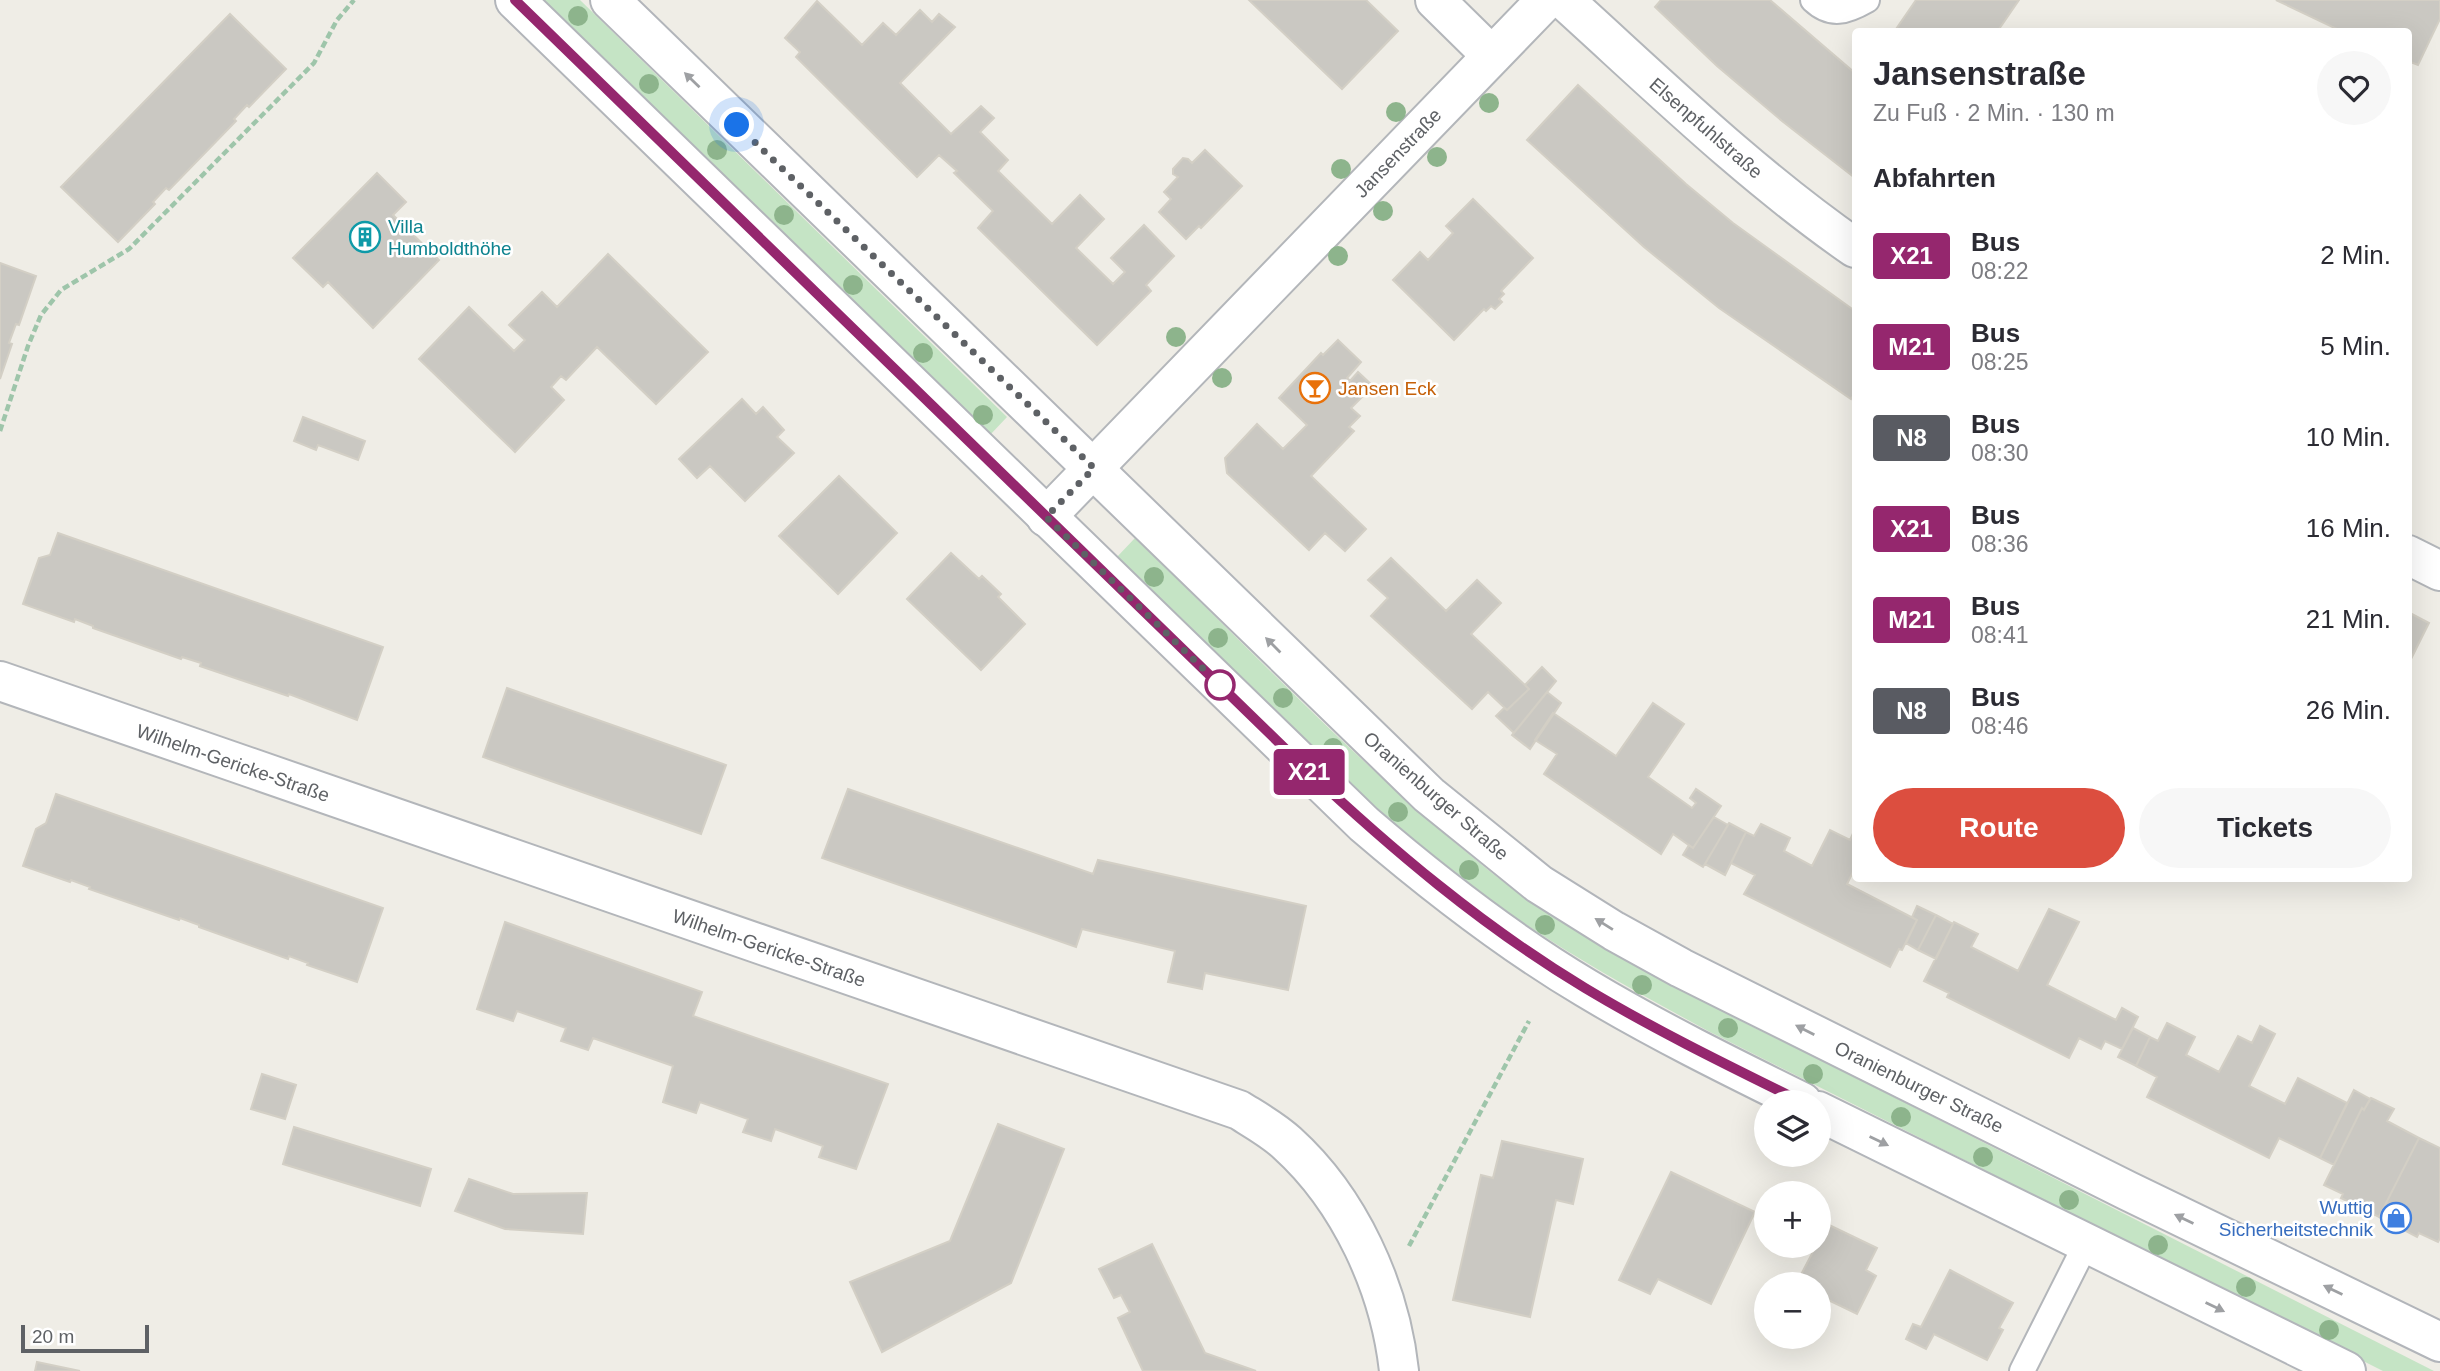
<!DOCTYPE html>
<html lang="de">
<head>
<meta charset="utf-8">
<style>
  body { margin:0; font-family:Arial,sans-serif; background:#f7f7f7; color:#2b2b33; height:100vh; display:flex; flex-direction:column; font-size:26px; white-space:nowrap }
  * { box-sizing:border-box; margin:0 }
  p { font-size:23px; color:#7c7c81 }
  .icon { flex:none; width:38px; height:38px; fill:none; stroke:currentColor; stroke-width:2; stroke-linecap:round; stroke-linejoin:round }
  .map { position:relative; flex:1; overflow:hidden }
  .sheet { position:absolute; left:1852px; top:28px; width:560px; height:854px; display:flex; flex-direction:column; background:#fff; border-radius:7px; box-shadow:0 7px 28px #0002 }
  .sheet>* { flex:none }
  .badge { padding:0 14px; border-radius:5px; font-size:24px; line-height:46px }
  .fabs { position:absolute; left:1754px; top:1090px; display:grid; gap:14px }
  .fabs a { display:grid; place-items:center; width:77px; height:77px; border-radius:50%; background:#fff; box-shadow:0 7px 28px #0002; font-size:35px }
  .scale { position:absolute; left:21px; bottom:18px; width:128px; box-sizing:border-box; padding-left:7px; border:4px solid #5e6165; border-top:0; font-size:19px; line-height:24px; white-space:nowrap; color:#5e6165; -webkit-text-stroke:5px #fff; paint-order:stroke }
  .you { position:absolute; width:35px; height:35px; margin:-18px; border:5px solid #fff; border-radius:50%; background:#1a73e8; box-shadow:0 0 0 10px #1a73e833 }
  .map>.badge { position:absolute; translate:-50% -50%; box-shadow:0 0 0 4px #fff }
  h2 { padding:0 21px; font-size:26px; line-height:63px }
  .round { display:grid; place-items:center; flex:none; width:74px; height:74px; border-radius:37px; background:#f7f7f7 }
  .head { display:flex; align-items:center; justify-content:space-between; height:119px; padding:0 21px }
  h1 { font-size:33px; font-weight:800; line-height:52px }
  .button { display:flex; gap:14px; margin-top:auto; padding:14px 21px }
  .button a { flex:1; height:80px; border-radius:42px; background:#dc4e3f; color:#fff; font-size:28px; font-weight:800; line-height:80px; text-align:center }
  .button a+a { background:#f7f7f7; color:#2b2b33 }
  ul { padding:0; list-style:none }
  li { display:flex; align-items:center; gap:21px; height:91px; padding:0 21px }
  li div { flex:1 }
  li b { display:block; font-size:26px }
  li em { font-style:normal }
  li .badge { min-width:77px; font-weight:700; text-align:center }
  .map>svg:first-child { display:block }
  .green { fill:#c5e4c5 }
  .building { fill:#cac8c2; stroke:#d3cfc5; stroke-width:2 }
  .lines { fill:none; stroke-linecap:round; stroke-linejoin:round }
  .lane-casing { stroke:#b3b6ba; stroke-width:28 }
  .street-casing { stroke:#b3b6ba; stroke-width:42 }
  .secondary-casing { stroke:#b2b5ba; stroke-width:42 }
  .path { stroke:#9ec5aa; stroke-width:4.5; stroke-dasharray:7 3.5; stroke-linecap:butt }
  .lane { stroke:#fff; stroke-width:24 }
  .street { stroke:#fff; stroke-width:38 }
  .secondary { stroke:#fff; stroke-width:38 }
  .tree { fill:#8db48c }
  .oneway { fill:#9ea0a3 }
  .line-casing { stroke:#fff; stroke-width:16 }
  .line { stroke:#95276e; stroke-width:10 }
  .walk { stroke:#5e6165; stroke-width:7; stroke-dasharray:0 12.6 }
  .stop-dot { fill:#fff; stroke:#95276e; stroke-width:3.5 }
  .labels { text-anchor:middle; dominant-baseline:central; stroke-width:5; stroke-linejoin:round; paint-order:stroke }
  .street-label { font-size:19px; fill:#5e6165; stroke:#fff }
  .culture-label { font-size:19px; fill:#0d838f; stroke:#fff; text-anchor:start }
  .food-label { font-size:19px; fill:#c56008; stroke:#fff; text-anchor:start }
  .shop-label { font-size:19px; fill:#366cbe; stroke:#fff; text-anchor:end }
</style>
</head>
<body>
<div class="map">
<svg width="2440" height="1371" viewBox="0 0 2440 1371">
  <rect width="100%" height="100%" fill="#efede6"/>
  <path class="green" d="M 542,0 L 580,0 L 1007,417 L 990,435 Z
    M 1135,538 C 1251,650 1362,768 1487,869 C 1523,898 1563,922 1602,945 C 1670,985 1739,1021 1809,1054 L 2434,1371 L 2383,1371 L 1710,1032 C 1629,988 1548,944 1475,888 C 1345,790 1232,670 1116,558 Z"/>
  <path class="building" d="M 1249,0 L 1366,0 L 1398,31 L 1342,89 Z
    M 1661,0 L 1770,0 L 1855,73 L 1855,178 L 1782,121 L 1717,66 L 1655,7 Z
    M 1916,0 L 2019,0 L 1997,32 L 1894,32 Z
    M 2276,0 L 2440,0 L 2440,19 L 2418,65 L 2408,61 L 2408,32 L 2343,32 Z
    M 817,1 L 862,45 L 883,23 L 896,35 L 920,10 L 932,22 L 939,14 L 955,27 L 900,83 L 951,134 L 981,106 L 994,118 L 980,132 L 1008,160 L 998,171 L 1052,224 L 1080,195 L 1104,219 L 1076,248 L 1113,284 L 1125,272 L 1111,258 L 1144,225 L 1174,256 L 1146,285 L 1151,291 L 1097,345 L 978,228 L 993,211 L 954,173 L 957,171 L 939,155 L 917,177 L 796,57 L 800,52 L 785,38 Z
    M 230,14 L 286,69 L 249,107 L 247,105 L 234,119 L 236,121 L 169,190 L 166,188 L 153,202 L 155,204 L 118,242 L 61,187 Z
    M 1578,85 L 1686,184 L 1733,223 L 1855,311 L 1855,393 L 1851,399 L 1719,308 L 1644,247 L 1527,140 Z
    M 1205,150 L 1242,186 L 1201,228 L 1199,226 L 1186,239 L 1159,212 L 1171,199 L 1164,192 L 1178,177 L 1173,174 L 1173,169 L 1183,158 L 1188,159 L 1192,163 Z
    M 377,173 L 406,202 L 393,215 L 439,260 L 373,328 L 328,282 L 323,287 L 293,258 Z
    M 1473,199 L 1533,258 L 1501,291 L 1504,294 L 1499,299 L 1502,302 L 1495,309 L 1491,306 L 1486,311 L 1484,309 L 1454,340 L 1393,280 L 1420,252 L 1428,260 L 1453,233 L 1446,226 Z
    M 608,254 L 708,352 L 656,404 L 597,347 L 566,380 L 561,376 L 551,387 L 564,400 L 515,452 L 419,359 L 469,307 L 514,351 L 525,340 L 509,325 L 542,292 L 557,307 Z
    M 0,263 L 36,276 L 19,325 L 16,324 L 9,343 L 12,344 L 0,379 Z
    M 1338,340 L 1361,362 L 1347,378 L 1350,381 L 1358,372 L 1373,386 L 1351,408 L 1360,416 L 1349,427 L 1354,431 L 1311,476 L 1366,529 L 1345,551 L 1325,533 L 1309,550 L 1227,473 L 1225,458 L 1257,424 L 1283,449 L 1307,425 L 1279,398 L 1321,353 L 1323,355 Z
    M 742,399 L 756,414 L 763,407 L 784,430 L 777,437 L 794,453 L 745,501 L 710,466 L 697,478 L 679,459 Z
    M 303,417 L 365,441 L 358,460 L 318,445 L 316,450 L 294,441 Z
    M 839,476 L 897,533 L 838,594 L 779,536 Z
    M 58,533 L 383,647 L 357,720 L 289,694 L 288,696 L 200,666 L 201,663 L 182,657 L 181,659 L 93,628 L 93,626 L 75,619 L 74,622 L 23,604 L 39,558 L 50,555 Z
    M 951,553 L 979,579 L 982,576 L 1001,594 L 998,597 L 1025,624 L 981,670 L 907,599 Z
    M 1391,558 L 1446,611 L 1477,580 L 1501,603 L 1471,634 L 1529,689 L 1507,710 L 1488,692 L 1472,709 L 1371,616 L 1388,598 L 1368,580 Z
    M 2408,612 L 2429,623 L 2408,665 Z
    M 1542,667 L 1556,681 L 1514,733 L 1496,716 L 1504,708 L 1507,710 L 1529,689 L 1525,685 Z
    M 507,688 L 726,765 L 701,834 L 483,757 Z
    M 1547,692 L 1561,703 L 1530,749 L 1512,735 Z
    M 1653,703 L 1684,724 L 1648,777 L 1692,808 L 1696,803 L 1690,798 L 1696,789 L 1721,806 L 1693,848 L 1673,834 L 1661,854 L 1544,774 L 1557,754 L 1535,740 L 1553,713 L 1616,756 Z
    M 848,789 L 1093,874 L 1098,860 L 1306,906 L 1288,990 L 1205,973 L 1202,989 L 1168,982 L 1175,951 L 1082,929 L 1076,947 L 822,858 Z
    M 56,794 L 383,908 L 357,982 L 307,965 L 308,963 L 289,956 L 288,959 L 199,927 L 199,925 L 180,918 L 179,920 L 89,889 L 90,887 L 71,880 L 70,882 L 23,866 L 36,829 L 46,823 Z
    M 1714,817 L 1728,825 L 1703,867 L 1683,855 L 1689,845 L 1693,848 Z
    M 1729,823 L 1746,832 L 1725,875 L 1705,864 Z
    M 1761,824 L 1790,838 L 1784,851 L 1812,866 L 1830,830 L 1850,840 L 1855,829 L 1855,868 L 1847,884 L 1917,920 L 1902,950 L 1899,949 L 1890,967 L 1744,894 L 1755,875 L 1731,863 L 1746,832 L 1754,836 Z
    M 1917,906 L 1936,915 L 1918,950 L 1906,943 L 1917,920 L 1912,917 Z
    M 2049,909 L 2079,922 L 2047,985 L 2116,1020 L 2122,1008 L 2138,1017 L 2122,1049 L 2105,1041 L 2101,1049 L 2079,1038 L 2069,1058 L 1947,997 L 1949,993 L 1924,981 L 1954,922 L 1978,934 L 1971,947 L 2018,971 Z
    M 1936,915 L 1953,924 L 1936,959 L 1918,950 Z
    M 505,922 L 702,992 L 693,1016 L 888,1084 L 856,1169 L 819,1157 L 823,1146 L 775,1129 L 771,1141 L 743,1132 L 748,1119 L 700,1102 L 696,1113 L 663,1102 L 673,1066 L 593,1038 L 588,1050 L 561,1041 L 566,1028 L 517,1011 L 513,1021 L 477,1009 Z
    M 2167,1023 L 2195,1037 L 2186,1055 L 2219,1072 L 2238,1036 L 2252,1043 L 2260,1026 L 2275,1034 L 2249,1086 L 2285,1104 L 2298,1078 L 2347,1103 L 2320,1158 L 2279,1138 L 2269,1158 L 2147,1097 L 2157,1077 L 2136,1066 L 2150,1037 L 2158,1041 Z
    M 2133,1028 L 2150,1037 L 2136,1066 L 2118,1057 Z
    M 262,1074 L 296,1085 L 285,1119 L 251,1109 Z
    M 2354,1090 L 2370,1099 L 2364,1110 L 2362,1108 L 2334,1165 L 2320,1158 Z
    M 2371,1098 L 2394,1109 L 2387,1121 L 2419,1138 L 2379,1217 L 2341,1198 L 2343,1194 L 2324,1185 L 2362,1108 L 2364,1110 Z
    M 998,1124 L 1064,1149 L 1011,1283 L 882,1352 L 850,1282 L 950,1241 Z
    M 294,1127 L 431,1169 L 420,1206 L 283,1164 Z
    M 2419,1138 L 2440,1148 L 2440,1238 L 2438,1242 L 2419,1233 L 2417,1237 L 2379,1217 Z
    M 1502,1141 L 1583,1159 L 1573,1204 L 1556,1200 L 1530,1317 L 1453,1300 L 1481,1175 L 1493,1178 Z
    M 1671,1172 L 1755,1212 L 1711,1304 L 1658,1279 L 1650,1294 L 1619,1280 Z
    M 469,1179 L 513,1194 L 587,1193 L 583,1234 L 505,1229 L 455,1211 Z
    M 1827,1224 L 1877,1248 L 1866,1270 L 1876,1276 L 1857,1314 L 1818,1295 L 1818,1284 L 1796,1284 L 1816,1246 L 1818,1246 Z
    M 1152,1244 L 1205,1353 L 1256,1371 L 1143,1371 L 1118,1318 L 1130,1312 L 1121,1295 L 1114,1298 L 1099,1269 Z
    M 1950,1270 L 2013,1303 L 1999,1328 L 2003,1330 L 1987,1360 L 1934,1334 L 1926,1349 L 1906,1339 L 1913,1324 L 1921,1327 Z
    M 37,1362 L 80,1371 L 35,1371 Z"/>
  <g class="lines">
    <g class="lane-casing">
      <path id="lane" d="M 1813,0 C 1831,17 1846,12 1867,0
        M 2022,1371 L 2086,1244"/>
    </g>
    <g class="street-casing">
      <path id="street" d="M 1435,0 L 1492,56
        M 1564,0 C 1659,86 1750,175 1855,248
        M 1046,517 L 1546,0
        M 2408,555 L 2440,571
        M 0,681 L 1239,1110 C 1255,1120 1273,1130 1287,1143 C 1350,1200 1390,1288 1399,1371"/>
    </g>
    <g class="secondary-casing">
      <path id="secondary" d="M 515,0 L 1364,824 C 1434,884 1507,941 1586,988 C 1656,1030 1729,1066 1802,1102
        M 610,0 L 1429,795 L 1539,884 L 1614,931 L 1681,968 L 2128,1191 L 2440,1342
        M 1818,1111 L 2346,1371"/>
    </g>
    <path class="path" d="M 0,431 L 28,346 L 41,315 L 61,290 L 129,249 L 314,63 L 337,20 L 354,0
      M 1409,1246 L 1529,1021"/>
    <use href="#lane" class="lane"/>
    <use href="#street" class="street"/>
    <use href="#secondary" class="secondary"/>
  </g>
  <g class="tree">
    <circle cx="578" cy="16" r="10"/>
    <circle cx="649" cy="84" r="10"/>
    <circle cx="1489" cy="103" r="10"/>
    <circle cx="1396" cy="112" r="10"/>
    <circle cx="717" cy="150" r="10"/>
    <circle cx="1437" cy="157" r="10"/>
    <circle cx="1341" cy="169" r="10"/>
    <circle cx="1383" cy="211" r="10"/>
    <circle cx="784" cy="215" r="10"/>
    <circle cx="1338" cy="256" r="10"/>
    <circle cx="853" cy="285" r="10"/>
    <circle cx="1176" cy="337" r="10"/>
    <circle cx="923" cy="353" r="10"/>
    <circle cx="1222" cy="378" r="10"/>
    <circle cx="983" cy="415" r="10"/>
    <circle cx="1154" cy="577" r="10"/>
    <circle cx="1218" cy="638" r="10"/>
    <circle cx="1283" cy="698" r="10"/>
    <circle cx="1333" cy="748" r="10"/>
    <circle cx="1398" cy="812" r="10"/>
    <circle cx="1469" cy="870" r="10"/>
    <circle cx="1545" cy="925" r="10"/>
    <circle cx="1642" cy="985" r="10"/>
    <circle cx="1728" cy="1028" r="10"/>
    <circle cx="1813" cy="1074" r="10"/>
    <circle cx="1901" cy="1117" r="10"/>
    <circle cx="1983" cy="1157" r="10"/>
    <circle cx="2069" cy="1200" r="10"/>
    <circle cx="2158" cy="1245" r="10"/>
    <circle cx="2246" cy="1287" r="10"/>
    <circle cx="2329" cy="1330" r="10"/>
  </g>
  <defs><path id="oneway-solid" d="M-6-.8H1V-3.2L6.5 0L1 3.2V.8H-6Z" transform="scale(1.75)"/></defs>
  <g class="oneway">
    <use href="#oneway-solid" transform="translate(692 80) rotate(-136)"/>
    <use href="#oneway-solid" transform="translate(1273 645) rotate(-135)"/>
    <use href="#oneway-solid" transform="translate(1604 924) rotate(-148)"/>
    <use href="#oneway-solid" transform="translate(1805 1030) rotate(-153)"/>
    <use href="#oneway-solid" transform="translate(1879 1141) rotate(26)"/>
    <use href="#oneway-solid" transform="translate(2184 1219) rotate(-154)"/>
    <use href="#oneway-solid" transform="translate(2333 1290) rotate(-154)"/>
    <use href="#oneway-solid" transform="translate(2215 1307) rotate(26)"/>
  </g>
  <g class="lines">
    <g class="line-casing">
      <path id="line" d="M 515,0 L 1304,767 C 1391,849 1482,926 1585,988 C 1655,1030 1729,1066 1802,1102"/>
    </g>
    <use href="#line" class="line"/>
    <path class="walk" d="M 737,125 L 1094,468 L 1046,517 L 1220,685"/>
  </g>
  <defs>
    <g id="building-ring" transform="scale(1.575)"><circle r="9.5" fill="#fff" stroke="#0f9aa8" stroke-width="1.5"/><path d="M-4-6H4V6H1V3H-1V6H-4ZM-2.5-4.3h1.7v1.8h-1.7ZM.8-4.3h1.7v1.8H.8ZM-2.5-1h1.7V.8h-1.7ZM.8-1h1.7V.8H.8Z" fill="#0f9aa8"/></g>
    <g id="bar-ring" transform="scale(1.575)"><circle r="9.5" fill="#fff" stroke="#e8710a" stroke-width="1.5"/><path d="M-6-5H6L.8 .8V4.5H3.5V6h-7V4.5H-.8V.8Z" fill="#e8710a"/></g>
    <g id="shop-ring" transform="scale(1.575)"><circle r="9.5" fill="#fff" stroke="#3f7fe0" stroke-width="1.5"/><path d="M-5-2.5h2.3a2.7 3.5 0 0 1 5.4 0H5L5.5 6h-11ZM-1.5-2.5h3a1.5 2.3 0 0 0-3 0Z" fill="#3f7fe0"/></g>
  </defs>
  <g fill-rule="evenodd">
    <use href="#building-ring" x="365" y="237"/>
    <use href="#bar-ring" x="1315" y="388"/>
    <use href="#shop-ring" x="2396" y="1218"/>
  </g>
  <circle class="stop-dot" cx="1220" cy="685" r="14"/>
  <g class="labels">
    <g class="street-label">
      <text transform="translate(1706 128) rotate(41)">Elsenpfuhlstraße</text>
      <text transform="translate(1398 153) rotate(-46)">Jansenstraße</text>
      <text transform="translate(233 763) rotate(19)">Wilhelm-Gericke-Straße</text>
      <text transform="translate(1436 796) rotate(41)">Oranienburger Straße</text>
      <text transform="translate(769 948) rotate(19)">Wilhelm-Gericke-Straße</text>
      <text transform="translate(1919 1087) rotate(26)">Oranienburger Straße</text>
    </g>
    <g class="culture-label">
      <text x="388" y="226">Villa<tspan x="388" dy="22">Humboldthöhe</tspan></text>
    </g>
    <g class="food-label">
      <text x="1338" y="388">Jansen Eck</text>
    </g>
    <g class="shop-label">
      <text x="2373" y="1207">Wuttig<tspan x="2373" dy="22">Sicherheitstechnik</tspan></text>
    </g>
  </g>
</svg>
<div class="fabs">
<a><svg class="icon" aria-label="layers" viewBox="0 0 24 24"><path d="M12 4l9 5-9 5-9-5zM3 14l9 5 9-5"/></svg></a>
<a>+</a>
<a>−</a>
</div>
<div class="scale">20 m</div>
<div class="you" style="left:737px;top:125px"></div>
<b class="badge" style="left:1309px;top:772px;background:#95276e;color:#fff">X21</b>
<section class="sheet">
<div class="head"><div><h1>Jansenstraße</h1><p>Zu Fuß · 2 Min. · 130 m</p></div><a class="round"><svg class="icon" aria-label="heart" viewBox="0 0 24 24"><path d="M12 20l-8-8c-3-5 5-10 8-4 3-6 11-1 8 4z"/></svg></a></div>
<h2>Abfahrten</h2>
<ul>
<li><span class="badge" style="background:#95276e;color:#fff">X21</span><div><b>Bus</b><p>08:22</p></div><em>2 Min.</em></li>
<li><span class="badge" style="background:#95276e;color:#fff">M21</span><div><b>Bus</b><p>08:25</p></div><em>5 Min.</em></li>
<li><span class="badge" style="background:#595b62;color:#fff">N8</span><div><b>Bus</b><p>08:30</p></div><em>10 Min.</em></li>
<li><span class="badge" style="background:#95276e;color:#fff">X21</span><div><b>Bus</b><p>08:36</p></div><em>16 Min.</em></li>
<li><span class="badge" style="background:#95276e;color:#fff">M21</span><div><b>Bus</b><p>08:41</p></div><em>21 Min.</em></li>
<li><span class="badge" style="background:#595b62;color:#fff">N8</span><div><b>Bus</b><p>08:46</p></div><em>26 Min.</em></li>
</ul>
<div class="button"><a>Route</a><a>Tickets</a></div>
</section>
</div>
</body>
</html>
